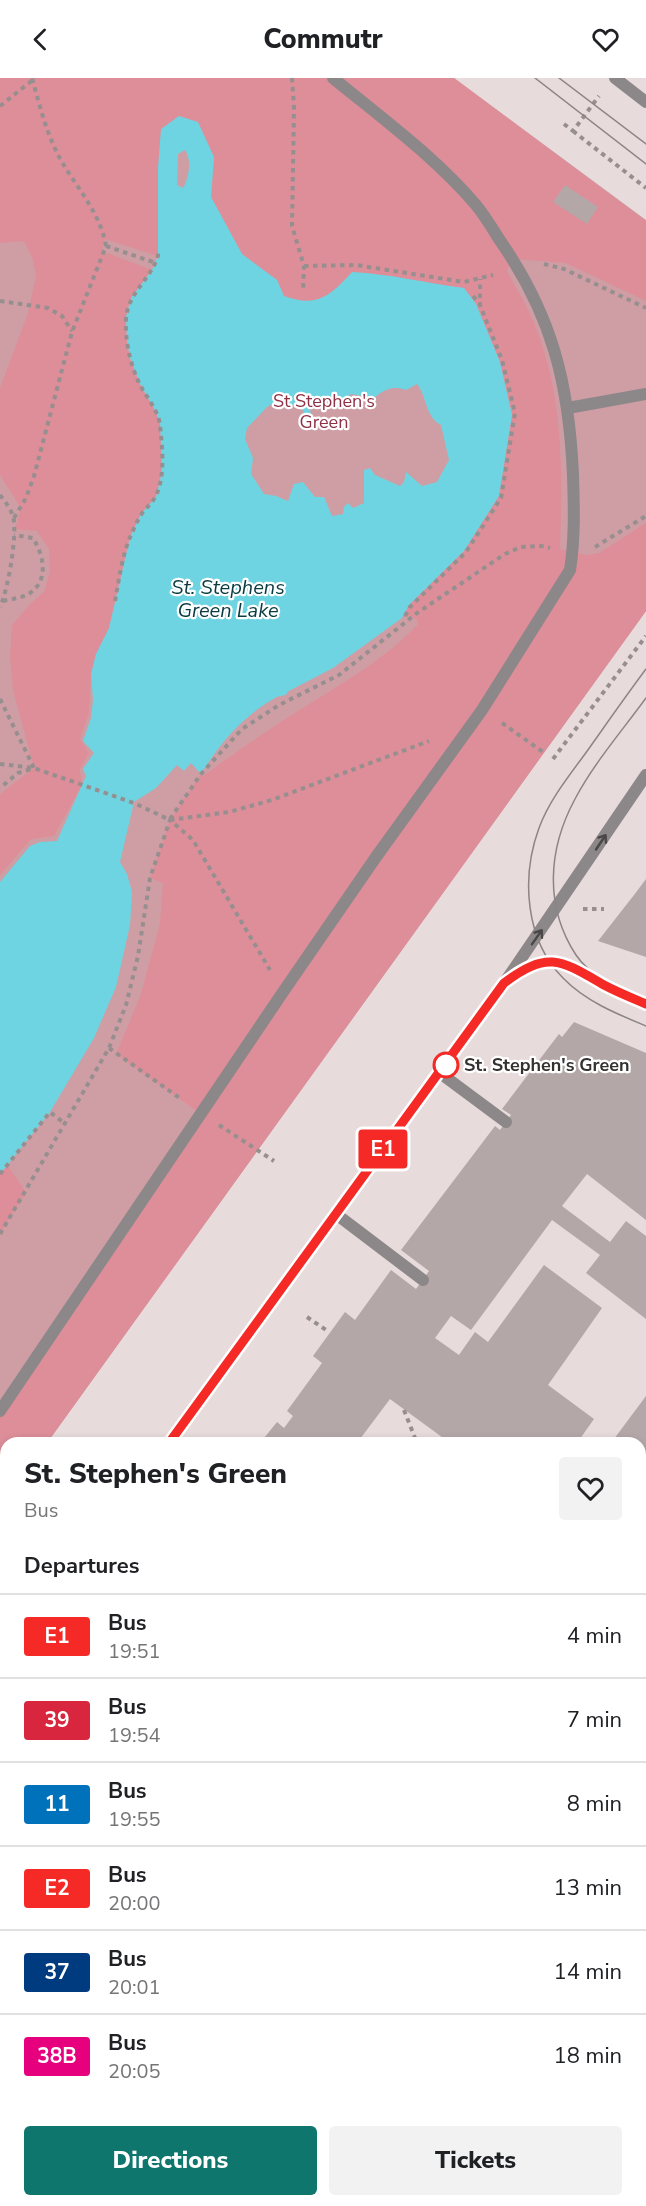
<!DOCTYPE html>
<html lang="en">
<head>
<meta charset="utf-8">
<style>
  body { margin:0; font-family:"Nunito Sans",sans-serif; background:#f2f2f2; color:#202124; height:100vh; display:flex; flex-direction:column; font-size:22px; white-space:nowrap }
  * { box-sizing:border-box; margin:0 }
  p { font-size:20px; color:#757577 }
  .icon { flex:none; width:33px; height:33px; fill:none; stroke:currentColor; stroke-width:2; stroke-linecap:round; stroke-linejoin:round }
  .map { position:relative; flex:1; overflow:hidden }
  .drawer { position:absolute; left:0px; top:1359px; width:646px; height:770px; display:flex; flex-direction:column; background:#fff; border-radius:18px 18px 0 0; box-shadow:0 3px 9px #0003 }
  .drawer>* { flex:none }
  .badge { padding:0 12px; border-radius:4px; font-size:21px; line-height:39px }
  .map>.badge { position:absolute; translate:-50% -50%; box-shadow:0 0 0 3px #fff }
  h2 { padding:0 24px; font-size:22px; line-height:54px }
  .round { display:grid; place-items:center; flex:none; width:63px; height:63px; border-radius:6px; background:#f2f2f2 }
  .summary { display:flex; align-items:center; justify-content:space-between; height:102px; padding:0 24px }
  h1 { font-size:28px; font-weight:800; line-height:45px }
  .action { display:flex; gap:12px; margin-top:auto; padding:12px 24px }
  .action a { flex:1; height:69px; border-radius:6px; background:#0f766e; color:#fff; font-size:24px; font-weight:800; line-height:69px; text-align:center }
  .action a+a { background:#f2f2f2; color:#202124 }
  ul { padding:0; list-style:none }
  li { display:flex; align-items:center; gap:18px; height:84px; padding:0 24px; border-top:2px solid #e0e0e0 }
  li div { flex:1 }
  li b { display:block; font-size:22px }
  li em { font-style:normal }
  li .badge { min-width:66px; font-weight:700; text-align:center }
  header { display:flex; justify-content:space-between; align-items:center; height:78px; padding:0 24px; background:#fff; font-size:27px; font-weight:800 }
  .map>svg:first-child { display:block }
  .green { fill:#cf9ea4 }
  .forest { fill:#dd8e99 }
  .water { fill:#6ed4e1; fill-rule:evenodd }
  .building { fill:#b3a7a8 }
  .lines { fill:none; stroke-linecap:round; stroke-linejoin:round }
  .path { stroke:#978f8f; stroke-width:4; stroke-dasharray:4.5 4.5; stroke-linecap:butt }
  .lane { stroke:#8c8788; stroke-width:12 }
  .street { stroke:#8c8788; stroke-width:12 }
  .secondary { stroke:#655e5f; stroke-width:12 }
  .tram { stroke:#8c8485; stroke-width:1.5 }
  .oneway { stroke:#4b4647 }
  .line-casing { stroke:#fff; stroke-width:14 }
  .line { stroke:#f52a26; stroke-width:9 }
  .stop-dot { fill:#fff; stroke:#f52a26; stroke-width:3 }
  .labels { text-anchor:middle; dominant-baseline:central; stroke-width:4.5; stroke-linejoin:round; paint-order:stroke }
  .park-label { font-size:18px; fill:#8f3146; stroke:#fff }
  .stop-label { font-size:18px; font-weight:bold; fill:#353131; stroke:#fff; text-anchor:start }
  .water-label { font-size:20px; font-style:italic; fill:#093b41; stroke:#fff }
</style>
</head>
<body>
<header><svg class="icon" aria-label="back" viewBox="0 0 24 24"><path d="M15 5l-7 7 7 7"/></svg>Commutr<svg class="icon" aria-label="heart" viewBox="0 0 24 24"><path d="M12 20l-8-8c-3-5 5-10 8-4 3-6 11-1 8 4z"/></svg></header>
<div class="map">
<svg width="646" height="2128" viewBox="0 0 646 2128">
  <rect width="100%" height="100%" fill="#e7dbdc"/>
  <path class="green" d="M 0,0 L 454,0 L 646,142 L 646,533 L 47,1365 L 6,1365 L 6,1422 L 0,1430 Z"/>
  <path class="forest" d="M 0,0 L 454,0 L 646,143 L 646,223 L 566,185 L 513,181 L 507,193 C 514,207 523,220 529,234 C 564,308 563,392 560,471 L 586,477 L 599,475 L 646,445 L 646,533 L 47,1365 L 6,1365 L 6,1422 L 0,1430 L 0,1333 L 201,1036 L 116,976 L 141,916 L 160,845 L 163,805 L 150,800 L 170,742 L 201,696 L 203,698 C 233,676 263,655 295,635 C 337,608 384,583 418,546 L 417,542 L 410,538 L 402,540 L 409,527 L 464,473 L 476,226 L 464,210 L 430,206 L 333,215 L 313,223 L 298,223 L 284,218 L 277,202 L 242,176 L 211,119 L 214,80 L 179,38 L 158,178 L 105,161 L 102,173 L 152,192 L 131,220 L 126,239 L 127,262 L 130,280 L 140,306 L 156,334 L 160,345 L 162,390 L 160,403 L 156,419 L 141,436 L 109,550 L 96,576 L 91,596 L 89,635 L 80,661 L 89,675 L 80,691 L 82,707 L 54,758 L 31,761 L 0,797 L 0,716 L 34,690 L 13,612 L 10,578 L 12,547 L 32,524 L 44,514 L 50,494 L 49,471 L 37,453 L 15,451 L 21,430 L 0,397 L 0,310 L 28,235 L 36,198 L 33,182 L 24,163 L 0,165 Z
    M 8,1088 L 26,1114 L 0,1156 L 0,1096 Z"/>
  <path class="water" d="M 179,38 L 198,44 L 214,79 L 211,119 L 242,176 L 277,202 L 284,218 C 317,230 330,218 352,194 C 390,196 426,205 464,210 L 476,226 L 500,284 L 512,337 L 499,418 L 464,473 L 409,527 L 402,540 L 333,590 L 287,614 L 287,616 C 281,619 281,617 275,620 C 243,638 220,665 201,696 L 191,685 L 184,693 L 177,687 L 156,710 L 134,724 L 120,784 L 127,796 L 132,814 L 130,847 L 116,909 L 94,960 L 50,1034 L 0,1096 L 0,804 L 30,768 L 40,764 L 57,763 L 86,698 L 83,691 L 94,675 L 83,663 L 91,640 L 93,622 L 91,596 L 96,576 L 109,550 L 130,459 L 141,436 L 156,419 L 160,403 L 162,390 L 160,345 L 156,334 L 140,306 L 130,280 L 127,262 L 126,239 L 131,220 L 152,192 L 158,178 L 158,89 L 161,51 ZM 185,72 C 192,82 189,100 183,110 L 177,107 L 178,76 ZM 417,306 C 427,318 425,339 441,347 L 449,382 L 437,404 L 422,408 L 406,394 L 404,404 L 400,408 L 375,397 L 370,390 L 364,392 L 364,425 L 353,430 L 348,425 L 344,429 L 343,436 L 332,438 L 324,419 L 315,419 L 303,404 L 294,406 L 288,423 L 276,418 L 264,416 L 251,396 L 253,380 L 245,361 L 247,350 L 267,329 L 283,319 L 290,323 L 290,327 C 299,326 305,332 305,340 L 311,337 L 310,331 L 333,320 L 341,324 L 351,316 L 373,320 C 385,312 391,307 406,312 Z"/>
  <path class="building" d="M 565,107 L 598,129 L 587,146 L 553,124 Z
    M 646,801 L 646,879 L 598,863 L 634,817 Z
    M 574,944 L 646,975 L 646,1142 L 587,1096 L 562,1128 L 610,1164 L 626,1143 L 646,1158 L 646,1241 L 586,1195 L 600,1177 L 552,1142 L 471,1252 L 451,1238 L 435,1260 L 459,1277 L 475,1254 L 488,1264 L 544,1187 L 602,1230 L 548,1307 L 594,1341 L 577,1365 L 450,1365 L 390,1321 L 357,1365 L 260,1365 L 277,1344 L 284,1350 L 293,1338 L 287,1333 L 322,1285 L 313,1278 L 345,1234 L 355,1242 L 391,1192 L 416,1211 L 429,1193 L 401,1172 L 495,1048 L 500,1052 L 511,1037 L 502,1031 L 559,956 L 562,959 Z
    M 646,1318 L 646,1453 L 640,1460 L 640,1365 L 611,1365 Z
    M 646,1566 L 646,1622 L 640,1619 L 640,1575 Z
    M 640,1664 L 646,1667 L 646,1754 L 640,1750 Z
    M 6,1698 L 6,1866 L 0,1874 L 0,1706 Z
    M 640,1835 L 646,1838 L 646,1939 L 640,1935 Z
    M 6,1885 L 6,1903 L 0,1898 L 0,1892 Z
    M 0,1984 L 6,1989 L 6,2114 L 0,2114 Z
    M 640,2068 L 646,2071 L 646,2128 L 596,2128 L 599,2122 L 640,2122 Z
    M 172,2122 L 282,2122 L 278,2128 L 168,2128 Z"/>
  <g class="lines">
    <path class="path" d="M 292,0 L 294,30 L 292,148 L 304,188 L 303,213
      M 0,28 L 34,1
      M 564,46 L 573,53 L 599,18
      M 573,53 L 646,110
      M 106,168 L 156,185
      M 544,186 L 564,191 L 646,230
      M 304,188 L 356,187 L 464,204 L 493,197
      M 473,218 L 480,226
      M 0,223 L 48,230 L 62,238 L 72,253
      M 0,417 C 5,423 10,430 13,438 C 18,455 8,512 0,529
      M 14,440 L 26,420 L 34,398 L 72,254 L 106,168 C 101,137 78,111 62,84 C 47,58 40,29 32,0
      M 595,469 L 646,438
      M 3,523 C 11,521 23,520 30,515 C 49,502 44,478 33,460 L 14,457
      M 115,523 C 119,502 122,477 131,457 C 134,450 137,443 141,437 C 145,430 152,426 155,419 C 166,400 162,368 160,347 C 158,332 147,320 140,307 C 130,286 125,263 126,241 C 128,212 156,198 159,172
      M 405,538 L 410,529 L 466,474 L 501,420 L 515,335 L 502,282 L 480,227 L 480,201
      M 0,621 L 34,690 L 18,695 L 0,710
      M 502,645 L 543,674
      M 553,681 L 646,558
      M 0,686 L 34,690 L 134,725 L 170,742 L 229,734 L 272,722 L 429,663
      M 170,741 L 201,696 L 242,651 L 279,627 L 339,597 L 417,535 L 505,476 L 521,469 L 541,468 L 550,470
      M 583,831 L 604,831
      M 109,970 L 181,1021
      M 219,1047 L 274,1083
      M 0,1096 L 50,1034 L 64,1045
      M 0,1156 L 109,970 L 126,927 L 138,878 L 150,800 L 170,742 L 193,762 L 270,892
      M 307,1239 L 329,1254
      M 404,1332 L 417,1365
      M 0,1384 L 6,1388"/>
    <path class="lane" d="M 440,995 L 506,1044
      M 336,1136 L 423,1202
      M 0,1632 L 6,1609
      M 640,1642 L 646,1645
      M 406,2128 L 409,2122"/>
    <path class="street" d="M 615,0 L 646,24
      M 568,330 L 646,316
      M 505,904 L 646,697
      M 0,1333 L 283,914 L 376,779 L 482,632 L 570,492 C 575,461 574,429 573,397 C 569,305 552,237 499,161 C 492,150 485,138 476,127 C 435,79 382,40 333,0"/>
    <path class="secondary" d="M 169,1365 L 504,905 C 548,872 561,882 604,907 C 617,914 632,920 646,926
      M 0,1530 L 6,1520
      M 0,1564 L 6,1563
      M 0,1610 L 6,1602
      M 640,1996 L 646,1999"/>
    <path class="tram" d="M 535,0 L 646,86
      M 559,0 L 646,66
      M 646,591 C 625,619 605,648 585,676 C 568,699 549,723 539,750 C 521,799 525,862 563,900 C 585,923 617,936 646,948
      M 646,620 C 622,653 594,685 575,721 C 548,771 544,828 576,877 C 589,897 624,917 646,927"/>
  </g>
  <defs><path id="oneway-shaft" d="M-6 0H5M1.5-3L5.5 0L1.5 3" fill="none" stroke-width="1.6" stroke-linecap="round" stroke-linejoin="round" transform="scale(1.5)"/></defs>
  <g class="oneway">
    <use href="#oneway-shaft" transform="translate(601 764) rotate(-56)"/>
    <use href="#oneway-shaft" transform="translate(537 859) rotate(-55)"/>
  </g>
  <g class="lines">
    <g class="line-casing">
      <path id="line" d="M 169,1365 L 504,905 C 548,872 561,882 604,907 C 617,914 632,920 646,926"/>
    </g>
    <use href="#line" class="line"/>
  </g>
  <circle class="stop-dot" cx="446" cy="987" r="12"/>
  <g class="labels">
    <g class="park-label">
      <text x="324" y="323">St Stephen's<tspan x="324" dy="21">Green</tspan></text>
    </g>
    <g class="stop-label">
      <text x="464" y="987">St. Stephen's Green</text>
    </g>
    <g class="water-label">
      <text x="228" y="509">St. Stephens<tspan x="228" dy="23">Green Lake</tspan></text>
    </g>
  </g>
</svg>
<b class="badge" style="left:383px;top:1071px;background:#f52a26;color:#fff">E1</b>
<section class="drawer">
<div class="summary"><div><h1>St. Stephen's Green</h1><p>Bus</p></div><a class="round"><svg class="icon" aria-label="heart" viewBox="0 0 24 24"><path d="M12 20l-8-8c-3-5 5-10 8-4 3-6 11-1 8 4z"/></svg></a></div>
<h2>Departures</h2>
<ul>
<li><span class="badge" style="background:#f52a26;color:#fff">E1</span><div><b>Bus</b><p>19:51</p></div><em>4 min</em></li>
<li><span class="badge" style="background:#d7263d;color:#fff">39</span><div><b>Bus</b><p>19:54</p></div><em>7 min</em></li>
<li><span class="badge" style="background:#0072bc;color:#fff">11</span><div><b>Bus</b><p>19:55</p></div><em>8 min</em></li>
<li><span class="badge" style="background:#f52a26;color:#fff">E2</span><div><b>Bus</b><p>20:00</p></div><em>13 min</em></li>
<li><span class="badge" style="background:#003b80;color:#fff">37</span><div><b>Bus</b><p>20:01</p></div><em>14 min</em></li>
<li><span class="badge" style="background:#e6007e;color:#fff">38B</span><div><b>Bus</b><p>20:05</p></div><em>18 min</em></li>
</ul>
<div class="action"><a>Directions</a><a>Tickets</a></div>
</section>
</div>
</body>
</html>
